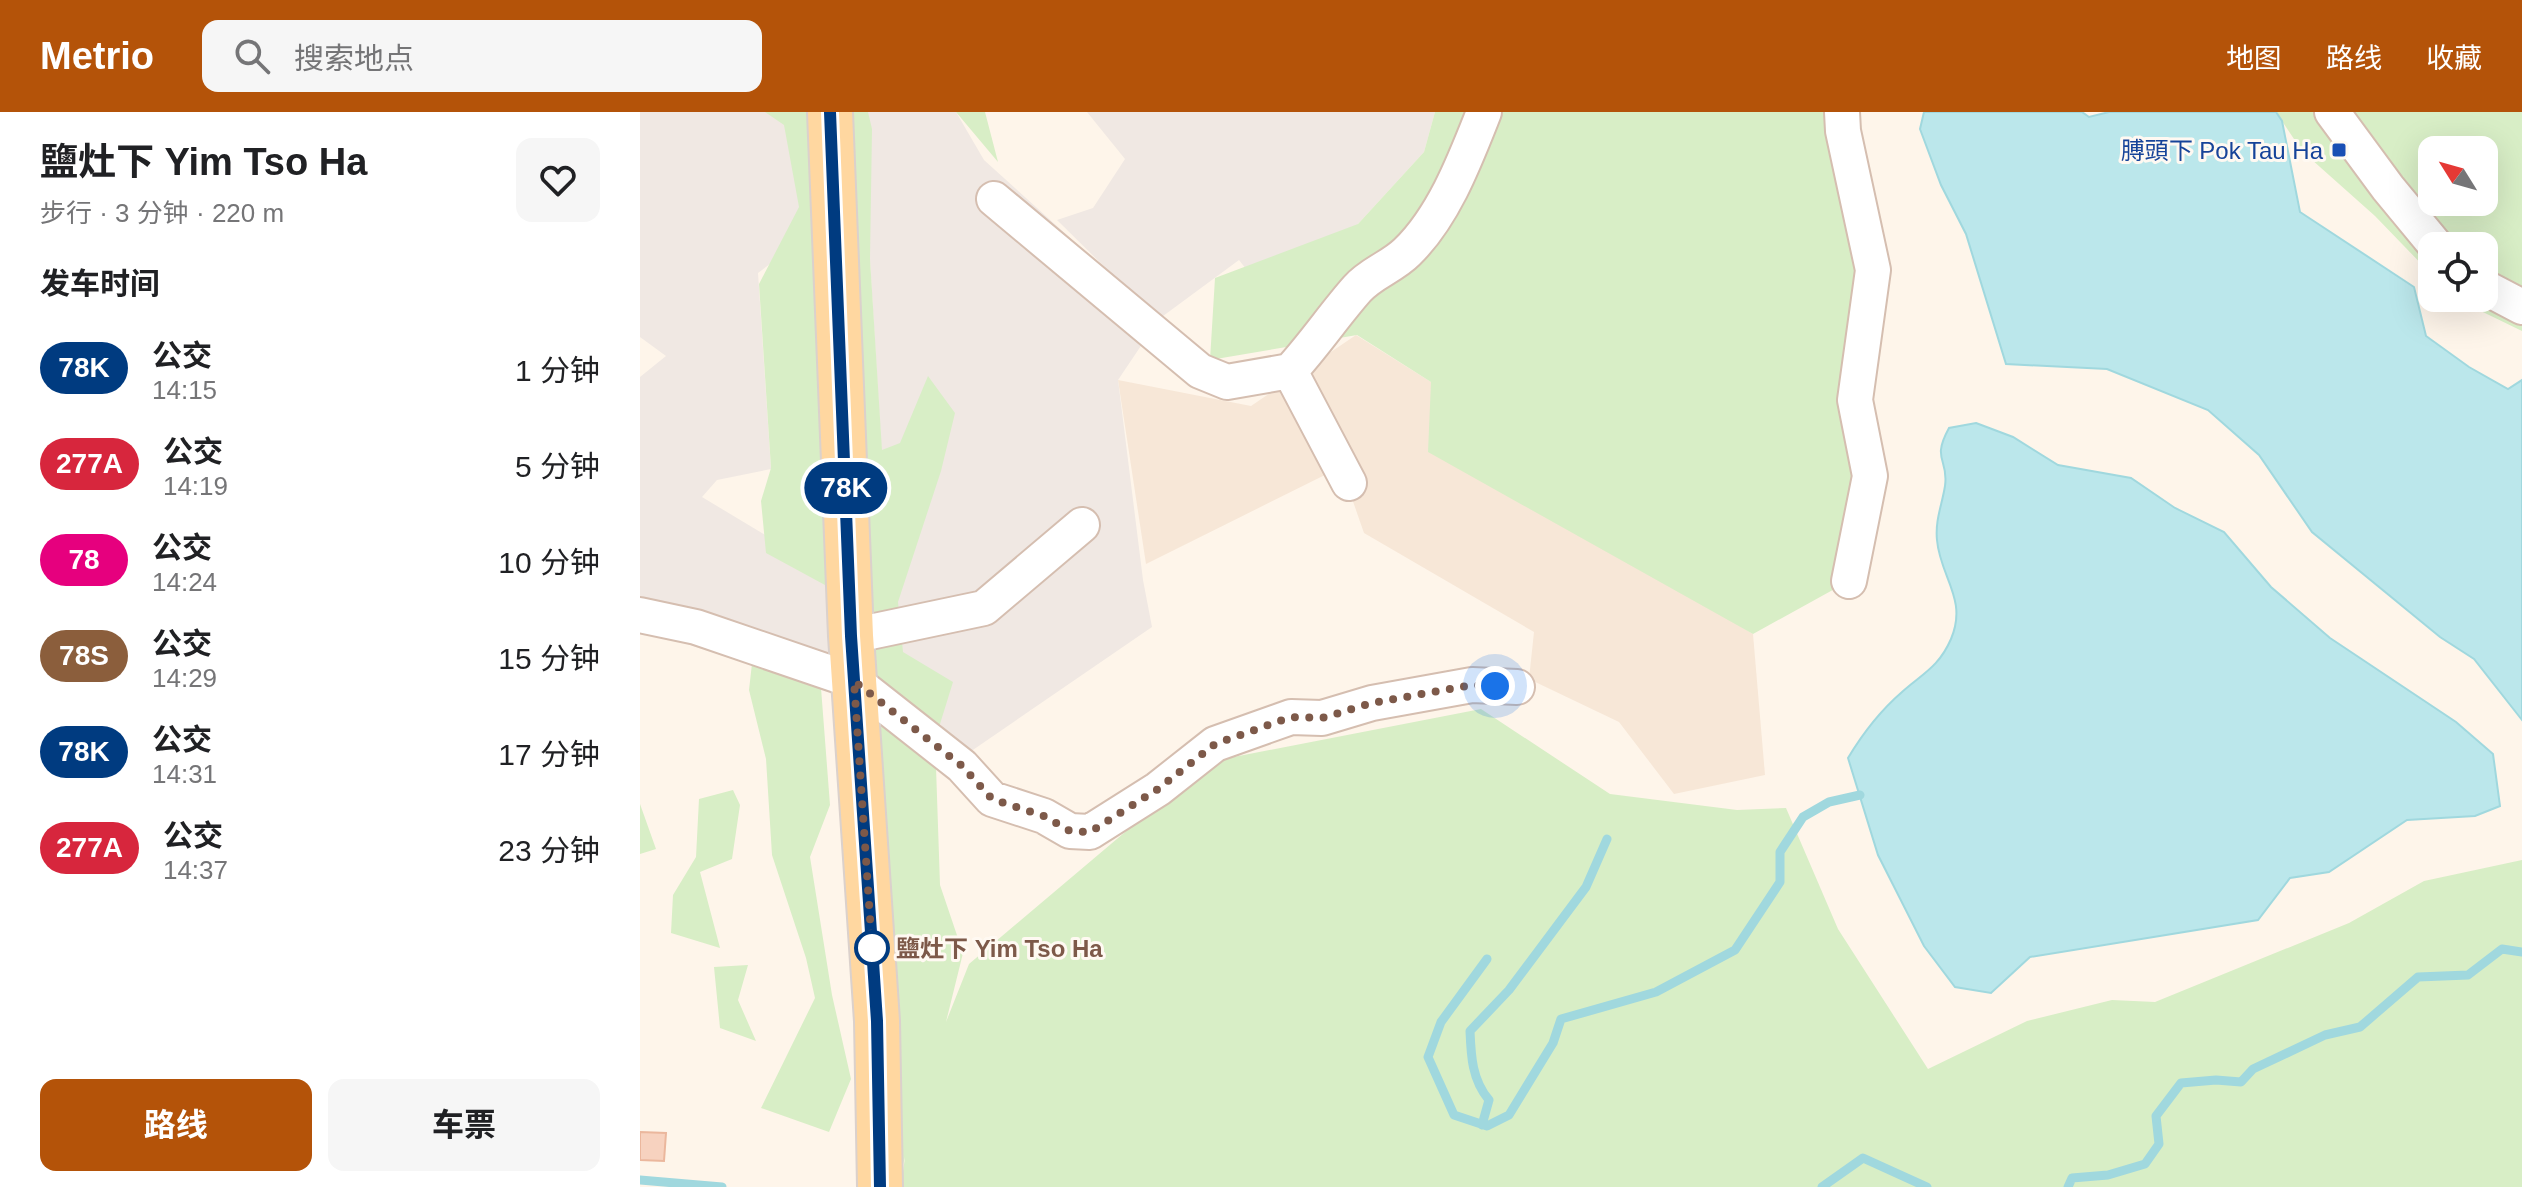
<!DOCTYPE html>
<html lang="zh">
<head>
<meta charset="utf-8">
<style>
  body { margin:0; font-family:Arial,"Noto Sans SC",sans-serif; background:#f6f6f6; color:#202124; height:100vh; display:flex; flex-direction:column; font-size:30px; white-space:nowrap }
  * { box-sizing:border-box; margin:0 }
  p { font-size:26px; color:#757577 }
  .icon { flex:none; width:44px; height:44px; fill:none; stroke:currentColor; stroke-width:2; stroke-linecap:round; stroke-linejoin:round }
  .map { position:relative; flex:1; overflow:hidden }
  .drawer { display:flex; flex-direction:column; background:#fff; width:640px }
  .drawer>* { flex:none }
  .badge { padding:0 16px; border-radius:26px; font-size:28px; line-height:52px }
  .needle { width:52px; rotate:307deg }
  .fabs { position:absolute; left:1778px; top:24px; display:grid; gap:16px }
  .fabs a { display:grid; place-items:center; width:80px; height:80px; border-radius:16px; background:#fff; box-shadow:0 8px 32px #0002; font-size:40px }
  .you { position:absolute; width:40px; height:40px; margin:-20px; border:6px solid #fff; border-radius:50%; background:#1a73e8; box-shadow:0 0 0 12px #1a73e833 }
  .map>.badge { position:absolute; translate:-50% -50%; box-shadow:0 0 0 4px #fff }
  h2 { padding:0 40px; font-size:30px; line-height:72px }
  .round { display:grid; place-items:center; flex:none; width:84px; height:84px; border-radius:16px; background:#f6f6f6 }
  .headline { display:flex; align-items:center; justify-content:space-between; height:136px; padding:0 40px }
  h1 { font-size:38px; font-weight:700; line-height:60px }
  .action { display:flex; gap:16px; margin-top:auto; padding:16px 40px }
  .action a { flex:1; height:92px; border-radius:16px; background:#b45309; color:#fff; font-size:32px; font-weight:700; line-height:92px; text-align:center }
  .action a+a { background:#f6f6f6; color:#202124 }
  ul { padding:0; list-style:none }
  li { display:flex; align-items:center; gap:24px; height:96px; padding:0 40px }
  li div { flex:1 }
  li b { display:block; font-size:30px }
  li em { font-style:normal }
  li .badge { min-width:88px; font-weight:700; text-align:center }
  header { display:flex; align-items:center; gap:48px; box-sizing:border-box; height:112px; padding:0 40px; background:#b45309; color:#fff }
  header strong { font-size:38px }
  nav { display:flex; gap:44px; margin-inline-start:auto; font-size:28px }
  .search { width:560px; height:72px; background:#f6f6f6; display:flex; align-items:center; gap:20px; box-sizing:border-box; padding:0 28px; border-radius:16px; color:#757577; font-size:30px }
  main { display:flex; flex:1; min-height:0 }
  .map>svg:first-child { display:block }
  .residential { fill:#f7e7d7 }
  .industrial { fill:#f0e8e3 }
  .green { fill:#d8eec6; fill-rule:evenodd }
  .water { fill:#bbe7eb; stroke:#a0d8de; stroke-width:2 }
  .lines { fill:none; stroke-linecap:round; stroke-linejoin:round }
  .stream { stroke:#a0d8de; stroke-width:9 }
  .building { fill:#f7d2bf; stroke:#ebb79d; stroke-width:2 }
  .minor-casing { stroke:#d5beb0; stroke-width:38 }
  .major-casing { stroke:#dbd1cc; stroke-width:48 }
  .minor { stroke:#fff; stroke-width:34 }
  .major { stroke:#ffd7a0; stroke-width:44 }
  .line-casing { stroke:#fff; stroke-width:18 }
  .line { stroke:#003b80; stroke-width:12 }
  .walk { stroke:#7d5949; stroke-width:8; stroke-dasharray:0 14.4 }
  .transit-dot { fill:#1a4fb4; stroke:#fff9f2; stroke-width:3 }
  .stop-dot { fill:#fff; stroke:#003b80; stroke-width:4 }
  .labels { text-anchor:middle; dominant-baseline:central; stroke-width:6; stroke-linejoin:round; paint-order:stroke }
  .transit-label { font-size:24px; fill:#164399; stroke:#fff9f2; text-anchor:end }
  .stop-label { font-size:24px; font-weight:bold; fill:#7d5949; stroke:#fff9f2; text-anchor:start }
</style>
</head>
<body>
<header>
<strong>Metrio</strong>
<div class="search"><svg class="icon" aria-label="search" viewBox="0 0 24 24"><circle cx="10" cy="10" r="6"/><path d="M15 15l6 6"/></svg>搜索地点</div>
<nav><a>地图</a><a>路线</a><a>收藏</a></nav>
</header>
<main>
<section class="drawer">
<div class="headline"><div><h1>鹽灶下 Yim Tso Ha</h1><p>步行 · 3 分钟 · 220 m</p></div><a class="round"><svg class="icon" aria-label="heart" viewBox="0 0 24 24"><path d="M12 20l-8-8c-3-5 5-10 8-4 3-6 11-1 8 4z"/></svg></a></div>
<h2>发车时间</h2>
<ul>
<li><span class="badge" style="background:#003b80;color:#fff">78K</span><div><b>公交</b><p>14:15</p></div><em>1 分钟</em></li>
<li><span class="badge" style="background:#d7263d;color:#fff">277A</span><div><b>公交</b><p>14:19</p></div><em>5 分钟</em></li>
<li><span class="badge" style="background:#e6007e;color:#fff">78</span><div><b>公交</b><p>14:24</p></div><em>10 分钟</em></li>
<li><span class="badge" style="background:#8b5e3c;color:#fff">78S</span><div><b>公交</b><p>14:29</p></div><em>15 分钟</em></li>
<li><span class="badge" style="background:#003b80;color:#fff">78K</span><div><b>公交</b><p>14:31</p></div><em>17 分钟</em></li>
<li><span class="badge" style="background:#d7263d;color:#fff">277A</span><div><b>公交</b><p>14:37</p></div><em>23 分钟</em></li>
</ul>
<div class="action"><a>路线</a><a>车票</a></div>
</section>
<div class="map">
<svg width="1882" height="1075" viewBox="0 0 1882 1075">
  <rect width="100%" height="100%" fill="#fef5ea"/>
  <path class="residential" d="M 716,223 L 791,270 L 1026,469 L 1113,522 L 1125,663 L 1034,682 L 979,610 L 889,567 L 894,520 L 724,421 L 701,355 L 506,452 L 478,268 L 611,294 Z"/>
  <path class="industrial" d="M 0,0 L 167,0 L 173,119 L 118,161 L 131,357 L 77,368 L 62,385 L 195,465 L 207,584 L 7,519 L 0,522 L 0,265 L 26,244 L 0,225 Z
    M 221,0 L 316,0 L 344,48 L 491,181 L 417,108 L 453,96 L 485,47 L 447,0 L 795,0 L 784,40 L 718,112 L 649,212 L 599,148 L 519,207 L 478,268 L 503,468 L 512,515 L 327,642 L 255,562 Z"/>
  <path class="green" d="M 125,0 L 228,0 L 232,17 L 230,147 L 242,338 L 260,331 L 288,264 L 315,301 L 301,359 L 258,490 L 263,540 L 313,570 L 300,612 L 284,614 L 232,562 L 196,479 L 126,441 L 121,389 L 131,356 L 119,172 L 159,95 L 144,13 Z
    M 316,0 L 345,0 L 358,50 Z
    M 795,0 L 1220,0 L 1233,158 L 1227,380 L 1209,469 L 1113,522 L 788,340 L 791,270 L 717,223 L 570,248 L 575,166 L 718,112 L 784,40 Z
    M 1636,0 L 1882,0 L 1882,219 L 1814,186 L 1844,186 L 1844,134 L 1792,134 L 1792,163 L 1735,104 L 1662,39 ZM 1792,38 L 1844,38 L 1844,90 L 1792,90 Z
    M 115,525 L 181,576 L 190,693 L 170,745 L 192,883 L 211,967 L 189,1020 L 121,996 L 175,886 L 166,846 L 132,743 L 126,647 L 109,578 Z
    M 247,595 L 296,655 L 300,773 L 323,841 L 306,910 L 329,852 L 568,650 L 841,597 L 970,682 L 1097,698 L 1146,696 L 1198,817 L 1288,957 L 1387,909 L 1472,888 L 1515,890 L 1709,811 L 1784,769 L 1882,748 L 1882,1075 L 261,1075 L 265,1045 L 261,1060 L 212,629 Z
    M 93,678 L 100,693 L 92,747 L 60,760 L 80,836 L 31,821 L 33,783 L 56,745 L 59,687 Z
    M 0,692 L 16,737 L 0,742 Z
    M 108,853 L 98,888 L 116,929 L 80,916 L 74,855 Z"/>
  <path class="water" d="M 1284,0 L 1442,0 L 1449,5 L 1469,0 L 1636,0 L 1642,9 L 1660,100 L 1774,175 L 1786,224 L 1829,255 L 1868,277 L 1882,268 L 1882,608 L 1834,547 L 1800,525 L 1672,420 L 1619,343 L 1568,298 L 1467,257 L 1366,252 L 1326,122 L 1301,73 L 1280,17 Z
    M 1336,311 L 1373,325 L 1418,353 L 1491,366 L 1535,396 L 1584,420 L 1631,475 L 1690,526 L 1816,610 L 1853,642 L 1860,694 L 1835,704 L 1767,708 L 1689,760 L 1650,766 L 1618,808 L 1390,845 L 1351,881 L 1315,875 L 1284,834 L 1238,743 L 1208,646 C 1223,621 1240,599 1262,580 C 1282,562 1299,555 1311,527 C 1328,487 1300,465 1297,428 C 1295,408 1302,393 1305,374 C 1309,346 1291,349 1309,316 Z"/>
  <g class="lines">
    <path class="stream" d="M 847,847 L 801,910 L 788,945 L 814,1003 L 847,1014 L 869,1003 L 913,931 L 921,907 L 1016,880 L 1095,838 L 1140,770 L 1140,740 L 1163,705 L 1189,690 L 1220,683
      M 842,1013 L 849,988 C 832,968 831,944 830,919 L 869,878 L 946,775 L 967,727
      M 0,1068 L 82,1075
      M 1182,1075 L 1223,1046 L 1287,1075
      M 1428,1075 L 1432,1066 L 1468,1063 L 1505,1052 L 1519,1032 L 1516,1004 L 1541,971 L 1576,968 L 1601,970 L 1613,957 L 1685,923 L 1720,915 L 1778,865 L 1828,863 L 1862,837 L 1882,840"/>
  </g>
  <path class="building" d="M 0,1020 L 26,1021 L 24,1049 L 0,1048 Z"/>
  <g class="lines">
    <g class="minor-casing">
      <path id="minor" d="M 1202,0 L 1203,19 L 1233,158 L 1215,288 L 1230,364 L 1209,469
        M 1692,0 L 1748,76 L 1796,134
        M 354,87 L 560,259 L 587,270 L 650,259
        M 1844,175 L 1882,195
        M 709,371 L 650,259 C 674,233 694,203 717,177 C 731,161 752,155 767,140 C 804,104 825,48 844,0
        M 0,503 L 56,515 L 214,569 L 322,654 L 352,687 L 404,704 L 430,719 L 450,720 L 518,677 L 575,632 L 651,605 L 682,606 L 732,591 L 832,573 L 877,575
        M 211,524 L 344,496 L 442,413"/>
    </g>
    <g class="major-casing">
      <path id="major" d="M 190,0 L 211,524 L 237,909 L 240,1075"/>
    </g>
    <use href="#minor" class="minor"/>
    <use href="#major" class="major"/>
  </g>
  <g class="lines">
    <g class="line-casing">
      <path id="line" d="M 190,0 L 211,524 L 237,909 L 240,1075"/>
    </g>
    <use href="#line" class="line"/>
    <path class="walk" d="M 232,836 L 214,569 L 322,654 L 352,687 L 404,704 L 430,719 L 450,720 L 518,677 L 575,632 L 651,605 L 682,606 L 732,591 L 832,573 L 855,574"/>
  </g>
  <rect class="transit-dot" x="1691" y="30" width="16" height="16" rx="4"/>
  <circle class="stop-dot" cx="232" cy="836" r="16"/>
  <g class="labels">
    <g class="transit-label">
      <text x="1683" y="38">膊頭下 Pok Tau Ha</text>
    </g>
    <g class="stop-label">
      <text x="256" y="836">鹽灶下 Yim Tso Ha</text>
    </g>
  </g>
</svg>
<div class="fabs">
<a><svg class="needle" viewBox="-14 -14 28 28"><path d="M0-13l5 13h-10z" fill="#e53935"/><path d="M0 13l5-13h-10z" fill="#757577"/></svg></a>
<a><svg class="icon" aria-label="locate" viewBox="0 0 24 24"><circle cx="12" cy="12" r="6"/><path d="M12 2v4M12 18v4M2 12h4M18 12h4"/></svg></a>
</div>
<div class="you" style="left:855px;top:574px"></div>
<b class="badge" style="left:206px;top:376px;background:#003b80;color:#fff">78K</b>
</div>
</main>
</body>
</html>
